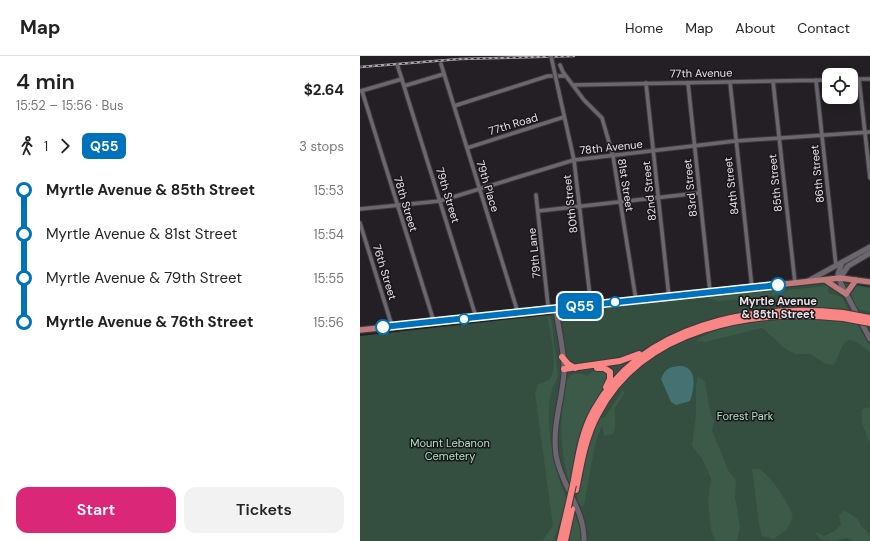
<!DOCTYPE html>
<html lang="en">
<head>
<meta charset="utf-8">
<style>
  body { margin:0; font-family:"DM Sans",sans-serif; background:#f2f2f2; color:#222; height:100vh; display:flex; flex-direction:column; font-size:15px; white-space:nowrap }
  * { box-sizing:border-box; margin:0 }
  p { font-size:13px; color:#767676 }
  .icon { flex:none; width:22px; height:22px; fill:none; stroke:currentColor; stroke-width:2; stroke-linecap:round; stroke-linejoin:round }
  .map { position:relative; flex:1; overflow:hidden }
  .side { display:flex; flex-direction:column; background:#fff; width:360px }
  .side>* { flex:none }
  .badge { padding:0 8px; border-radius:6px; font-size:14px; line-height:26px }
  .buttons { position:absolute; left:462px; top:12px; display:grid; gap:8px }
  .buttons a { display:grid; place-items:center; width:36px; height:36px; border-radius:8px; background:#fff; box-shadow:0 2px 10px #0003; font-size:20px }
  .map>.badge { position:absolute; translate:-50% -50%; box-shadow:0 0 0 2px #fff }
  .legs { display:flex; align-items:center; gap:6px; height:44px; padding:0 16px; font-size:13px }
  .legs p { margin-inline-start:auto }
  .headline { display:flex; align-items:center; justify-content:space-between; height:68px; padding:0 16px }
  h1 { font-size:22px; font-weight:600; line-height:30px }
  .primary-button { display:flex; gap:8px; margin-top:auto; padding:8px 16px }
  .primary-button a { flex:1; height:46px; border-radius:12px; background:#db2777; color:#fff; font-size:16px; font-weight:600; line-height:46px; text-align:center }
  .primary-button a+a { background:#f2f2f2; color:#222 }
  ul { padding:0 16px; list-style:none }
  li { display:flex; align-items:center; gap:14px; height:44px; font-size:15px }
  li i { display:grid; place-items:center; width:6px; height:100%; margin:0 5px; background:currentColor }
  li i::after { content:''; width:10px; height:10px; margin:-5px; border:3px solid; border-radius:50%; background:#fff }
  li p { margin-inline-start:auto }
  li:first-child i { background:linear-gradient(#0000 50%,currentColor 0) }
  li:last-child i { background:linear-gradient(currentColor 50%,#0000 0) }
  header { display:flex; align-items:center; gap:24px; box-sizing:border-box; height:56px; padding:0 20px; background:#fff; border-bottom:1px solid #e0e0e0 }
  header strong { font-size:19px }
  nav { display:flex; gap:22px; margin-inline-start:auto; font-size:14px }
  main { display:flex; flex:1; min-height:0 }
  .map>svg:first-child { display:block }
  .green { fill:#344e3f }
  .forest { fill:#3b5b48 }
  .water { fill:#447172 }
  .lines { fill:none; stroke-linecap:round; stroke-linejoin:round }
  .street-casing { stroke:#3c393d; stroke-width:5.5 }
  .secondary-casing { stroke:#3c393d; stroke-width:7 }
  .primary-casing { stroke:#3c393d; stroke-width:8 }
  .highway-casing { stroke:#3c393d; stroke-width:8 }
  .street { stroke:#6c676e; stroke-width:3.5 }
  .secondary { stroke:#6c676e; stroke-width:5 }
  .primary { stroke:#c17a7b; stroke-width:5.5 }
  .highway { stroke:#f98684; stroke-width:6 }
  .rail-casing { stroke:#a8a5a9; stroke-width:2.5 }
  .rail { stroke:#1a151b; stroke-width:1; stroke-dasharray:3; stroke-linecap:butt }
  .street-bridge-casing { stroke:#3c393d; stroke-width:5.5; stroke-linecap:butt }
  .highway-bridge-casing { stroke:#3c393d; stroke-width:8; stroke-linecap:butt }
  .street-bridge { stroke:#6c676e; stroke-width:3.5 }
  .highway-bridge { stroke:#f98684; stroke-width:6 }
  .line-1-casing { stroke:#fff; stroke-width:9 }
  .line-1 { stroke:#0072bc; stroke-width:6 }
  .stop-1-dot { fill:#fff; stroke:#0072bc; stroke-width:2 }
  .labels { text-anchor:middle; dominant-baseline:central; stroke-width:3; stroke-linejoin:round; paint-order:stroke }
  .street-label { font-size:11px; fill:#e8e5e9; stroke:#1a151b }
  .stop-label { font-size:11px; font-weight:bold; fill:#e8e5e9; stroke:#1a151b }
  .park-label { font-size:11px; fill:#a9e6c2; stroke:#1a151b }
</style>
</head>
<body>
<header>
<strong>Map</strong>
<nav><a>Home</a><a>Map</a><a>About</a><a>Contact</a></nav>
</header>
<main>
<section class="side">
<div class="headline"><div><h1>4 min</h1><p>15:52 – 15:56 · Bus</p></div><b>$2.64</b></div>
<div class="legs"><svg class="icon" aria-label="walk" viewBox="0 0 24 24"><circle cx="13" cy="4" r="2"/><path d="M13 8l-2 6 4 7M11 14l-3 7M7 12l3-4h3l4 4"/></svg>1<svg class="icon" aria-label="forward" viewBox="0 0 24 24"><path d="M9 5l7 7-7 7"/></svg><b class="badge" style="background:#0072bc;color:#fff">Q55</b><p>3 stops</p></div>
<ul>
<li><i style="color:#0072bc"></i><b>Myrtle Avenue &amp; 85th Street</b><p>15:53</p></li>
<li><i style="color:#0072bc"></i><span>Myrtle Avenue &amp; 81st Street</span><p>15:54</p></li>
<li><i style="color:#0072bc"></i><span>Myrtle Avenue &amp; 79th Street</span><p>15:55</p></li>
<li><i style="color:#0072bc"></i><b>Myrtle Avenue &amp; 76th Street</b><p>15:56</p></li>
</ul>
<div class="primary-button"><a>Start</a><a>Tickets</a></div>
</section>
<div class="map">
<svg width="510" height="485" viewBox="0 0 510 485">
  <rect width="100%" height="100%" fill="#231f24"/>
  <path class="green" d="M 479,226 L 510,231 L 510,485 L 0,485 L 0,280 L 189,259 L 435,229 Z"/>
  <path class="forest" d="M 468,230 L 468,237 L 482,241 L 488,253 L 429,249 L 419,239 L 359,245 L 346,242 Z
    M 493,230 L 510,232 L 510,256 L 497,253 L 490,237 Z
    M 187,260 L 191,261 L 198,320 C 196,327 191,333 191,337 C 185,367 193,417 208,444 L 193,485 L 182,485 L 193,470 L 175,337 L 178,328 C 182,327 189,325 191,321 C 198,307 190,275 187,260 Z
    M 438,262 L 460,263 L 497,268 L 510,290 L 510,296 L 495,285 L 489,284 L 484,287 L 474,309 L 466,308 L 450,298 L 436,298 L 427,294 L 402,272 L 345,286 L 336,285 C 360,267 409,264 438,262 Z
    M 239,314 L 245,315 L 248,320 L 247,327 L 221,375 L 216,389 L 210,430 C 201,400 200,374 203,342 C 204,336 204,327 208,322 C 214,315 221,318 228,320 L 233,315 Z
    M 338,320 L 345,326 L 351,359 L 354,365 L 352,374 L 368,414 L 376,424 L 375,441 L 380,470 L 377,485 L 355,485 L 351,474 L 348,444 L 351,423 L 342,402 L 332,390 L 336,359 L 336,330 Z
    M 262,335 L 265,336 L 255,352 L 255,372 L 253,378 L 244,380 L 242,369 L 235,389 L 224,449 L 222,451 L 217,444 C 222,423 227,378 240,362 L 245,361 Z
    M 510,351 L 510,388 L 502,367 L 502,353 Z
    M 392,413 L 400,413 C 415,425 426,443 433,461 L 428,472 L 414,483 L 402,480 L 399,468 Z
    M 484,454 L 498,463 L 501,470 L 510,479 L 510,485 L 495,485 L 486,482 L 472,485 L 460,483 L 455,476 L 464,480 L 475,475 L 481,468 L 479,459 Z
    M 214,456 L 221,474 L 221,485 L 209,485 Z"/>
  <path class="water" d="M 322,310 C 338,313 334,333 330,345 L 316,349 L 311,346 L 301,323 C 305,312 311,310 322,310 Z"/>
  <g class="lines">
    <g class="street-casing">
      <path id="street" d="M 81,8 L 158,257
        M 200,9 L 203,16 L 224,44 L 242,62 L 253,100 L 276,244
        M 38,11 L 116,261
        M 491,23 L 510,23
        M 499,23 L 510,122
        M 456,24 L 476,210
        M 413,25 L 435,227
        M 370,26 L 392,232
        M 286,27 L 309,241
        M 328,27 L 350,236
        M 213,29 L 469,24
        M 44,30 L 84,18
        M 198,32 L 214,104 L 231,249
        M 1,35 L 42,23
        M 2,35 L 74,266
        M 94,50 L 188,20 L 206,20
        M 107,92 L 204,61
        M 176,139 L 188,249 L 191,253
        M 0,153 L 80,145 L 214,104 L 375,85 L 510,76
        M 178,155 L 339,137
        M 0,167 L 32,270"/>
    </g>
    <g class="secondary-casing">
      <path id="secondary" d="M 482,207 L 478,218 L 481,228 L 510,283
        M 480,222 L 488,210 L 510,197
        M 448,225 L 510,191
        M 196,253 C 198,272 205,297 204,317 C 202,345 192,370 196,399 C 201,430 225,453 224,485"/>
    </g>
    <g class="primary-casing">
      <path id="primary" d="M 465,224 L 486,238 L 496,224
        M 0,274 L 480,222 L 510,226"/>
    </g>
    <g class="highway-casing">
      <path id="highway" d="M 202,301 L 208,308 L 215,312
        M 237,312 L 244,312 L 250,316 L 250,323 L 246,331
        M 204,313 L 260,305 L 279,298
        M 213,429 C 218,403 221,377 234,354 C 282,267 393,248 483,257
        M 216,434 C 221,408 225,382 238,358 C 283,271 394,252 483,262
        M 200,485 L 208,451
        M 205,485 L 212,453"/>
    </g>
    <use href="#street" class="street"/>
    <use href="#secondary" class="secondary"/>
    <use href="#primary" class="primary"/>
    <use href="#highway" class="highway"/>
    <g class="rail-casing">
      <path id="rail" d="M 0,11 L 100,3 L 214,0"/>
    </g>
    <use href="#rail" class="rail"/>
    <g class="street-bridge-casing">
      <path id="street-bridge" d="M 191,0 L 198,32"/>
    </g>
    <g class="highway-bridge-casing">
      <path id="highway-bridge" d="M 483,257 L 510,262
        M 483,262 L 510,267
        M 208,451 L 213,429"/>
    </g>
    <use href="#street-bridge" class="street-bridge"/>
    <use href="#highway-bridge" class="highway-bridge"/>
  </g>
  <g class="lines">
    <g class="line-1-casing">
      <path id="line-1" d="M 23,271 L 418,229"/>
    </g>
    <use href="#line-1" class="line-1"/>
  </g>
  <g class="stop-1-dot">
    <circle cx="418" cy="229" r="7"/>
    <circle cx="255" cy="246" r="5"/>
    <circle cx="104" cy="263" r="5"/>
    <circle cx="23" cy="271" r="7"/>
  </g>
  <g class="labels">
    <g class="street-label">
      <text transform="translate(341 17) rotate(-1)">77th Avenue</text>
      <text transform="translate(153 68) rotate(-17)">77th Road</text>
      <text transform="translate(251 91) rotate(-6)">78th Avenue</text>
      <text transform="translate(457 118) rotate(-96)">86th Street</text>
      <text transform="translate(415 127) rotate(-96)">85th Street</text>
      <text transform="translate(266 129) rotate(81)">81st Street</text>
      <text transform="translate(128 130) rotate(73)">79th Place</text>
      <text transform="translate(371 130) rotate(-97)">84th Street</text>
      <text transform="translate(330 132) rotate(-96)">83rd Street</text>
      <text transform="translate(289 135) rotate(-96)">82nd Street</text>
      <text transform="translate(88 139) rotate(73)">79th Street</text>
      <text transform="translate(46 148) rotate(73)">78th Street</text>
      <text transform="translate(210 148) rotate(-97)">80th Street</text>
      <text transform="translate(174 197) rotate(-96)">79th Lane</text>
      <text transform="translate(25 216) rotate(73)">76th Street</text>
    </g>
    <g class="stop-label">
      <text x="418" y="245">Myrtle Avenue<tspan x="418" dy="13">&amp; 85th Street</tspan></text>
    </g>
    <g class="park-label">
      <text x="385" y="360">Forest Park</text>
      <text x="90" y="387">Mount Lebanon<tspan x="90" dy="13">Cemetery</tspan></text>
    </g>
  </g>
</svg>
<div class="buttons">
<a><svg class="icon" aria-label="locate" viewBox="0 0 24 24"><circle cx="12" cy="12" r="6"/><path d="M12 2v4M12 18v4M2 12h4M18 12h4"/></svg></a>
</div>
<b class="badge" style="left:220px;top:250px;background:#0072bc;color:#fff">Q55</b>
</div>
</main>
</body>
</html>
